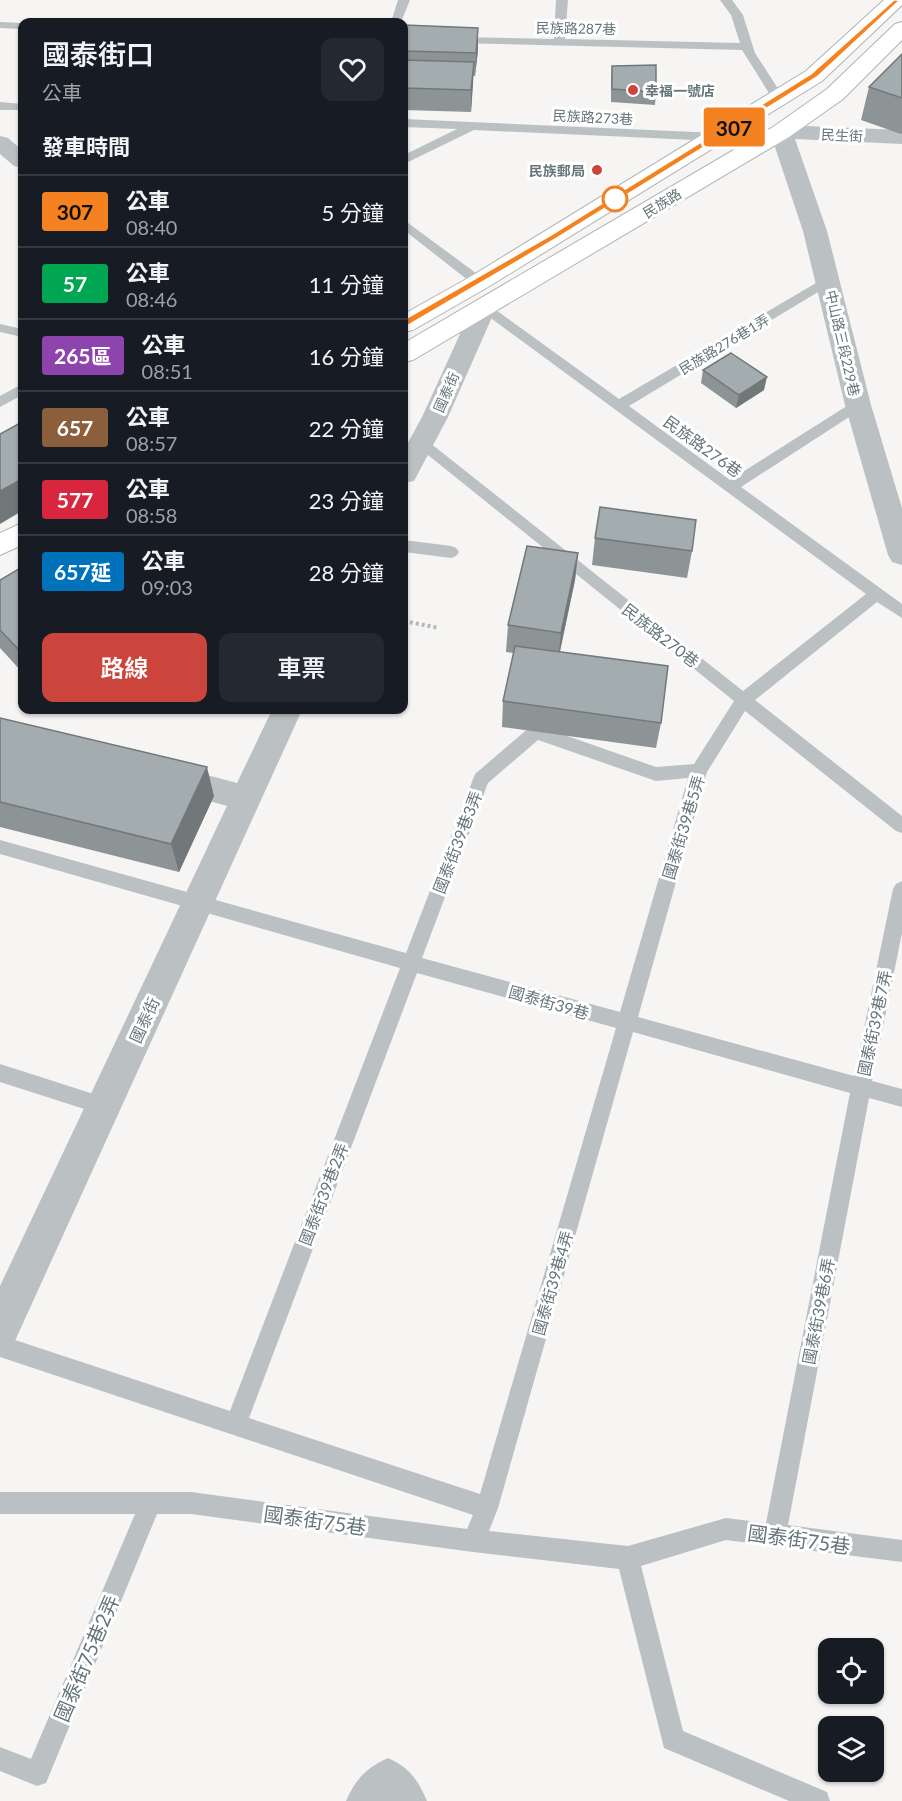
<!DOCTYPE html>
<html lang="zh-TW">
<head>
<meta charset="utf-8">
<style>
  body { margin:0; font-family:Lato,"Noto Sans TC",sans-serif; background:#242831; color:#f1f3f6; height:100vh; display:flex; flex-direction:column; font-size:22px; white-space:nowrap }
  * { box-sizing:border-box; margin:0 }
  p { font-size:20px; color:#9ea1a6 }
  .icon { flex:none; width:33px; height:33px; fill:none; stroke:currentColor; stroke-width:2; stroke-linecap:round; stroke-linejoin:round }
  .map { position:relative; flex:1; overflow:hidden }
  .sheet { position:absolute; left:18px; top:18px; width:390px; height:696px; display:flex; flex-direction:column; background:#171b24; border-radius:12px; box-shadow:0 2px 4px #0004 }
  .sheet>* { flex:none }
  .badge { padding:0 12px; border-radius:4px; font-size:21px; line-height:39px }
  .tools { position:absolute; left:818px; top:1638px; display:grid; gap:12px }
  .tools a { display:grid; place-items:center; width:66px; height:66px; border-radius:12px; background:#171b24; box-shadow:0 2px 4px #0004; font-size:30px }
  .map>.badge { position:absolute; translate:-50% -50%; box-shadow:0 0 0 3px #fff }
  h2 { padding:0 24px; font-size:22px; line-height:54px }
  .round { display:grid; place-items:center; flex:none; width:63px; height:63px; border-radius:12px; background:#242831 }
  .overview { display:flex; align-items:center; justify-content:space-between; height:102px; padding:0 24px }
  h1 { font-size:28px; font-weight:600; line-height:45px }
  .cta { display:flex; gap:12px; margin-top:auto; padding:12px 24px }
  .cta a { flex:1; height:69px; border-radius:12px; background:#cc453d; color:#fff; font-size:24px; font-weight:600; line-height:69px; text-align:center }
  .cta a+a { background:#242831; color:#f1f3f6 }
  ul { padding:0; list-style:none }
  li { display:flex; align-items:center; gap:18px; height:72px; padding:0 24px; border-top:2px solid #363941 }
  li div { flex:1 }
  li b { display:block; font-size:22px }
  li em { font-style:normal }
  li .badge { min-width:66px; font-weight:700; text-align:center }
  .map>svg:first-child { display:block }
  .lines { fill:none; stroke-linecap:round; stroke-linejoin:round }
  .secondary-casing { stroke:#aeb4b7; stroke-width:2 }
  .path { stroke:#b5b9ba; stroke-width:4; stroke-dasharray:3 3; stroke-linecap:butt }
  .service { fill:#bbc0c2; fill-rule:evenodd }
  .minor { fill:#bbc0c2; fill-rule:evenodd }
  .secondary { fill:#fff; fill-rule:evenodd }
  .wall { fill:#8c9496 }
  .shaded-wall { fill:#72787a }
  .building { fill:#a3acaf; stroke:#72787a; stroke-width:1.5 }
  .line { fill:#f58220; stroke:#fff; stroke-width:1.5 }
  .poi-dot { fill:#cc453d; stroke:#fff; stroke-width:2 }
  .stop-dot { fill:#fff; stroke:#f58220; stroke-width:3 }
  .labels { text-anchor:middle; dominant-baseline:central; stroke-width:6; stroke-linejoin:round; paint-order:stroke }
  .far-street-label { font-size:14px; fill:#65757a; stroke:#fff }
  .far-poi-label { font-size:14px; font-weight:bold; fill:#65757a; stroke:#fff; text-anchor:start }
  .street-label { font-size:16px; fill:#65757a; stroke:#fff }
  .near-street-label { font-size:20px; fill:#65757a; stroke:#fff }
</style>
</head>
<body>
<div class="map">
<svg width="902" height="1801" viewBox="0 0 902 1801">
  <rect width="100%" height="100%" fill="#f6f5f3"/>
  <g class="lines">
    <g class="secondary-casing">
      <path id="secondary" d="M 884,0 L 902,0 L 902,5 L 822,81 L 488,287 L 413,330 L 404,332 L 404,314 L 470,277 L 806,71 Z
        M 902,22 L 902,40 L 843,99 L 789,137 L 413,360 L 404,362 L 404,343 L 773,127 L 827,89 L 895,24 Z
        M 22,523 L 22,545 L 0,555 L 0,533 Z"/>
    </g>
    <path class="path" d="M 404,621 L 439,628"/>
    <path class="service" d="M 398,0 L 410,0 L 401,22 L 391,22 Z
      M 556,0 L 568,0 L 565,39 L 740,43 L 731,15 L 720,0 L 732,0 L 743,15 L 755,53 L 784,98 L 782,101 L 774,101 L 742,50 L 455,43 L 449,40 L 455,37 L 554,39 Z
      M 0,22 L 22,23 L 22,29 L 0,28 Z
      M 0,102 L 22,104 L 22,110 L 0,110 Z
      M 404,119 L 717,133 L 781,128 L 787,132 L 781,136 L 717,141 L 474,130 L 404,164 L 404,155 L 457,129 L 404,127 Z
      M 404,220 L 484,279 L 486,282 L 484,285 L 474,285 L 404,230 Z
      M 828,276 L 835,280 L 833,283 L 629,406 L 730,480 L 853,402 L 863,402 L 865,405 L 863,408 L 741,487 L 902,604 L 902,618 L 877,602 L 755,700 L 902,816 L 902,833 L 896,831 L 745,711 L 707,772 L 638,1017 L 854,1076 L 893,889 L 896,884 L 902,881 L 902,933 L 872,1081 L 902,1089 L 902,1107 L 869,1098 L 788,1525 L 902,1540 L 902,1562 L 726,1540 L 641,1566 L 683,1731 L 827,1792 L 830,1801 L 789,1801 L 664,1748 L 619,1569 L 473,1552 L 191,1514 L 157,1514 L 46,1783 L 37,1786 L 0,1771 L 0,1747 L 31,1759 L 135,1514 L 0,1514 L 0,1492 L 191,1492 L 467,1529 L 473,1515 L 0,1357 L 0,1335 L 230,1411 L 400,968 L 0,854 L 0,840 L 406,953 L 475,774 L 530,727 L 536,725 L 656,767 L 694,764 L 734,701 L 413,443 L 415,439 L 425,439 L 743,691 L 866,594 L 477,308 L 479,305 L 489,305 L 619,399 ZM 538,740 L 656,781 L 688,778 L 620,1012 L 422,958 L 488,783 ZM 417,973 L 616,1028 L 480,1494 L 249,1418 ZM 633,1032 L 850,1093 L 766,1523 L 726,1518 L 628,1546 L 489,1531 L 498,1508 Z
      M 0,324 L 22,329 L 22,337 L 0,332 Z
      M 22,384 L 22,395 L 0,407 L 0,396 Z
      M 404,540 L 451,546 L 456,548 L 459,552 L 456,556 L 451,558 L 404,552 Z
      M 0,1064 L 103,1097 L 110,1100 L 113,1106 L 110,1112 L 103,1115 L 0,1082 Z"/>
    <path class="minor" d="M 781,125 L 902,130 L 902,144 L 795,139 L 827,231 L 871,405 L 902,508 L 902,565 L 892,562 L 888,555 L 845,405 L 803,231 L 770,132 L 773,127 Z
      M 0,136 L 8,138 L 22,150 L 22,168 L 14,166 L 0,154 Z
      M 484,300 L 493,302 L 496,308 L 448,417 L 414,481 L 404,483 L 404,450 L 422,417 L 472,308 L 475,302 Z
      M 272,710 L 302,710 L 14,1343 L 0,1349 L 0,1286 L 227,806 L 159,787 L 154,778 L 159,769 L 170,765 L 237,783 Z
      M 388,1758 C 409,1767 418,1780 427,1801 L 346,1801 C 355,1780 367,1767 388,1758 Z"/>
    <use href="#secondary" class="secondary"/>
  </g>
  <path class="wall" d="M 404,25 L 478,50 L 475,76 L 473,76 L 471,112 L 404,110 Z
    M 902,54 L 902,133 L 901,134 L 861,120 L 869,87 Z
    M 612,66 L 656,92 L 655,105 L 611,102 L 611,79 Z
    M 703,370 L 764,390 L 736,408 L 701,383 Z
    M 595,538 L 692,551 L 687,578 L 592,565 Z
    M 578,553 L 575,580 L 560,652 L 661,723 L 656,748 L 502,727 L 503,701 L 514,653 L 506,652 L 508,625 Z
    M 22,567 L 22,672 L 0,648 L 0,580 Z
    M 0,718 L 214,796 L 179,872 L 0,827 Z"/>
  <path class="shaded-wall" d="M 478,28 L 478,50 L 475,76 L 476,53 Z
    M 474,62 L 473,85 L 471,112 L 471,90 Z
    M 767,377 L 764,390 L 736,408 L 739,395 Z
    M 22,479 L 22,511 L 0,524 L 0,491 Z
    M 578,553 L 575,580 L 558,659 L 561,633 Z
    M 207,767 L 214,796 L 179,872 L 171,844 Z"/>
  <path class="building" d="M 404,25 L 478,28 L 476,53 L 404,51 Z
    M 902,54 L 902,98 L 869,87 Z
    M 404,60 L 474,62 L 471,90 L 404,88 Z
    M 656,65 L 656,92 L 612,89 L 612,66 Z
    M 731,353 L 767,377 L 739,395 L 703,370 Z
    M 22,422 L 22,479 L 0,491 L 0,434 Z
    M 600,507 L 696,520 L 692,551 L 595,538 Z
    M 527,546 L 578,553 L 561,633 L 508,625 Z
    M 22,567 L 22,650 L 20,651 L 0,630 L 0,580 Z
    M 515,646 L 668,666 L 661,723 L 503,701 Z
    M 0,718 L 207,767 L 171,844 L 0,802 Z"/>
  <path class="line" d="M 894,0 L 900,0 L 817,77 L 557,238 L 407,326 L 400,326 L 400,322 L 551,235 L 811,74 Z"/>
  <g class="poi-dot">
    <circle cx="633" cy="90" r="6"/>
    <circle cx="597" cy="170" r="6"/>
  </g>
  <circle class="stop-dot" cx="615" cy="199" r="12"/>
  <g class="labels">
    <g class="far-street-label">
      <text transform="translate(576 28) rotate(1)">民族路287巷</text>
      <text transform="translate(593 117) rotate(3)">民族路273巷</text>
      <text transform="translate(842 135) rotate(3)">民生街</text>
      <text transform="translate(662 203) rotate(-32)">民族路</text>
      <text transform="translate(843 343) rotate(77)">中山路三段229巷</text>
      <text transform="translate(724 344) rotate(-31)">民族路276巷1弄</text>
      <text transform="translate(446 392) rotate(-66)">國泰街</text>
    </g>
    <g class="far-poi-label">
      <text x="645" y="90">幸福一號店</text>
      <text x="585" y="170" text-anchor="end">民族郵局</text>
    </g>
    <g class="street-label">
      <text transform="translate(703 446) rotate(36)">民族路276巷</text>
      <text transform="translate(661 635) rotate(38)">民族路270巷</text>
      <text transform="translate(683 827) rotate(-73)">國泰街39巷5弄</text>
      <text transform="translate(457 842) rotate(-69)">國泰街39巷3弄</text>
      <text transform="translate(549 1002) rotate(16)">國泰街39巷</text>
      <text transform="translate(144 1020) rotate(-65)">國泰街</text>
      <text transform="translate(874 1023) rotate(-78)">國泰街39巷7弄</text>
      <text transform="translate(323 1194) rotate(-69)">國泰街39巷2弄</text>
      <text transform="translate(552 1283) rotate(-74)">國泰街39巷4弄</text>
      <text transform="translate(818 1311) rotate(-79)">國泰街39巷6弄</text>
    </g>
    <g class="near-street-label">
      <text transform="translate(315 1520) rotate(8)">國泰街75巷</text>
      <text transform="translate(799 1539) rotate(8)">國泰街75巷</text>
      <text transform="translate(86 1658) rotate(-67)">國泰街75巷2弄</text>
    </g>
  </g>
</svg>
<div class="tools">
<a><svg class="icon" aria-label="locate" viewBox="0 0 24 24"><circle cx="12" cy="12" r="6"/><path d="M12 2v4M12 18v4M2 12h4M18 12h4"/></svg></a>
<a><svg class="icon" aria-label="layers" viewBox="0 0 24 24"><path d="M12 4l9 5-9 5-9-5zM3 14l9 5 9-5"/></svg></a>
</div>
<b class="badge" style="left:734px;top:127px;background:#f58220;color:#111">307</b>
<section class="sheet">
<div class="overview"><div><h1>國泰街口</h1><p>公車</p></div><a class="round"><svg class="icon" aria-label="heart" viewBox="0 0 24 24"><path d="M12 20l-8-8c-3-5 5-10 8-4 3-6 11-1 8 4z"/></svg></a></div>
<h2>發車時間</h2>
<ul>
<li><span class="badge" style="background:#f58220;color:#111">307</span><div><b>公車</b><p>08:40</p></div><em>5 分鐘</em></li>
<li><span class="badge" style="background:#00a651;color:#fff">57</span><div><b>公車</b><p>08:46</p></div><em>11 分鐘</em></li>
<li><span class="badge" style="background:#8e44ad;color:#fff">265區</span><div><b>公車</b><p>08:51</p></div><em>16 分鐘</em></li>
<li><span class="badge" style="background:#8b5e3c;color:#fff">657</span><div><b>公車</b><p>08:57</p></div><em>22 分鐘</em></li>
<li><span class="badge" style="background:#d7263d;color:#fff">577</span><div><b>公車</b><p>08:58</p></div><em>23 分鐘</em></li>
<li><span class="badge" style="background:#0072bc;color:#fff">657延</span><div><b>公車</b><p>09:03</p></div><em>28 分鐘</em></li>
</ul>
<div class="cta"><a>路線</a><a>車票</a></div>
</section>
</div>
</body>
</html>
